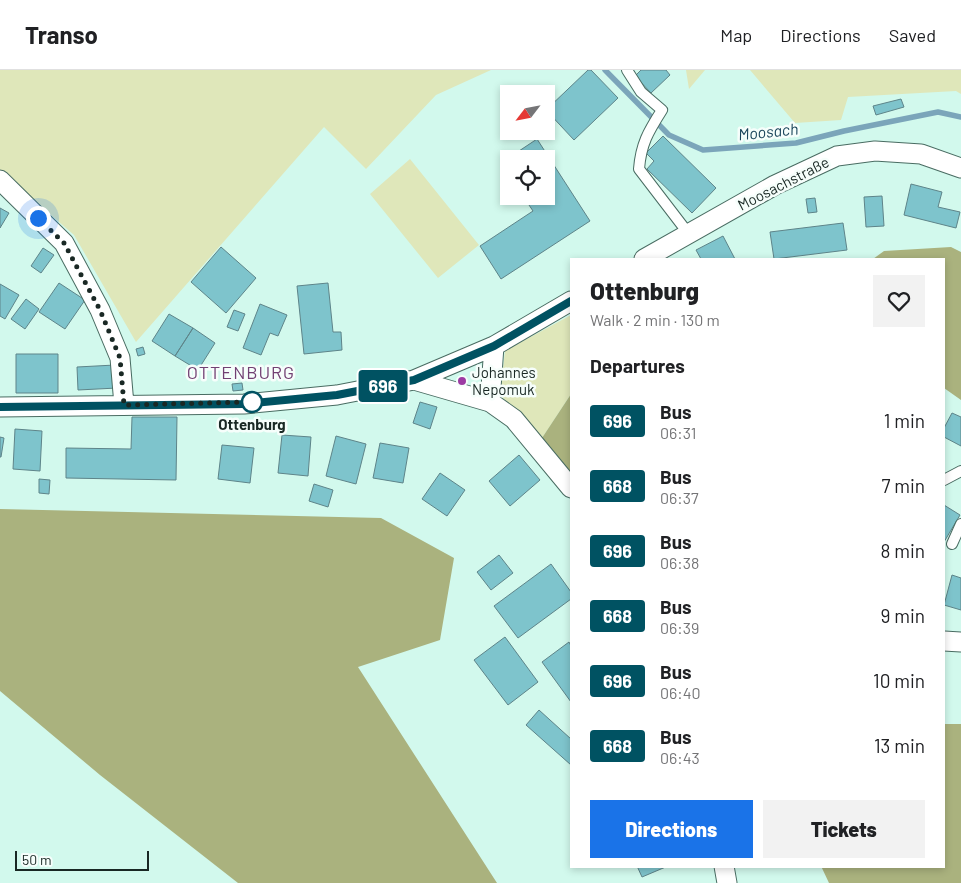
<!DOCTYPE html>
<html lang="en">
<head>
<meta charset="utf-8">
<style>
  body { margin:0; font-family:Barlow,sans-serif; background:#f2f2f2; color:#202124; height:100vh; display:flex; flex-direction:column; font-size:19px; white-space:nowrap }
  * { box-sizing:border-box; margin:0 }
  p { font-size:16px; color:#757577 }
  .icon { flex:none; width:28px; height:28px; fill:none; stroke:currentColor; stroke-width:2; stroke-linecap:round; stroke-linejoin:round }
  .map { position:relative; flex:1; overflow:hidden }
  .side { position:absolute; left:570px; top:188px; width:375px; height:610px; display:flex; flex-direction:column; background:#fff; border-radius:0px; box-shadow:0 2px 8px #0003 }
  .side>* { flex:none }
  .badge { padding:0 10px; border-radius:4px; font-size:18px; line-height:32px }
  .needle { width:32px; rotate:238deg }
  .tools { position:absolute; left:500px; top:15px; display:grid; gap:10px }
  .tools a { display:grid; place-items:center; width:55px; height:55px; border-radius:0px; background:#fff; box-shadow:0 2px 8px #0003; font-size:25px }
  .scale { position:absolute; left:15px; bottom:12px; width:134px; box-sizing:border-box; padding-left:5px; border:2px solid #192824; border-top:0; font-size:14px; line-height:18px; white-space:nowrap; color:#192824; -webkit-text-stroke:4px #f6fefb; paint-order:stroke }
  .you { position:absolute; width:25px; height:25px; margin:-12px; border:4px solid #fff; border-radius:50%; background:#1a73e8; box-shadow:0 0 0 8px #1a73e833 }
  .map>.badge { position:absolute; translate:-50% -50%; box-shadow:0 0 0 2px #fff }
  h2 { padding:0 20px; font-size:19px; line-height:45px }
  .round { display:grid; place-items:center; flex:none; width:52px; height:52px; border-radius:0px; background:#f2f2f2 }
  .headline { display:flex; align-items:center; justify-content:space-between; height:85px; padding:0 20px }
  h1 { font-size:24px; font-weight:800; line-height:38px }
  .button { display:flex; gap:10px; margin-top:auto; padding:10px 20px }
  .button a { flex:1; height:58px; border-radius:0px; background:#1a73e8; color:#fff; font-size:20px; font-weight:800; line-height:58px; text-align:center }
  .button a+a { background:#f2f2f2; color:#202124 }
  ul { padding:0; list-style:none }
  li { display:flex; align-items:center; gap:15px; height:65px; padding:0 20px }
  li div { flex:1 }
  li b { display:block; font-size:19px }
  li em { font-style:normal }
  li .badge { min-width:55px; font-weight:700; text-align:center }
  header { display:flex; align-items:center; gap:30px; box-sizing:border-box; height:70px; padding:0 25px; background:#fff; border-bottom:1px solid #e0e0e0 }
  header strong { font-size:24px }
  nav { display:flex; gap:28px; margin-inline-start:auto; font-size:18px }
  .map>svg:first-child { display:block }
  .green { fill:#dfe7ba }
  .forest { fill:#aab27e }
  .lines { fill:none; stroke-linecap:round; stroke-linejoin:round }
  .stream { stroke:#7ba5ba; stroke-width:5.5 }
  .building { fill:#7ec4cc; stroke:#5e8489 }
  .lane-casing { stroke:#496c62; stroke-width:12 }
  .street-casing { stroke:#496c62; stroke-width:21 }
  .lane { stroke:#fff; stroke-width:10 }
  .street { stroke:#fff; stroke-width:19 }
  .line-casing { stroke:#fff; stroke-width:11 }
  .line { stroke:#005262; stroke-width:8 }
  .walk { stroke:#192824; stroke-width:5; stroke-dasharray:0 9 }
  .poi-dot { fill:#9c3ba3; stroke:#f6fefb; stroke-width:2 }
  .stop-dot { fill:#fff; stroke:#005262; stroke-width:2.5 }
  .labels { text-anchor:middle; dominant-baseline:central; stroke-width:5; stroke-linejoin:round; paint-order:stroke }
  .street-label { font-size:15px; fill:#192824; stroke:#f6fefb }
  .poi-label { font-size:15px; fill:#192824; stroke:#f6fefb; text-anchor:start }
  .stop-label { font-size:15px; font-weight:bold; fill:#192824; stroke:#f6fefb }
  .water-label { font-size:16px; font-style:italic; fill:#184359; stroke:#f6fefb }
  .quarter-label { font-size:18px; letter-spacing:1px; fill:#714073; stroke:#f6fefb }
</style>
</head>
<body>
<header>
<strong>Transo</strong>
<nav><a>Map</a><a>Directions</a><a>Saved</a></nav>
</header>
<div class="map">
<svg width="961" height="813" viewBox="0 0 961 813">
  <rect width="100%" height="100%" fill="#d2f9ed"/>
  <path class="green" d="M 0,0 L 491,0 L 436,25 L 366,99 L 324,57 L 136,272 L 74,165 L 0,101 Z
    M 686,0 L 705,0 L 689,19 Z
    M 750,0 L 961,0 L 961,24 L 956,21 L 848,27 L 841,50 L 795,53 Z
    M 410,89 L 479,175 L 438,208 L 370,124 Z
    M 571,245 L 571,324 L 542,368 L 500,325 L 505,281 Z"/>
  <path class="forest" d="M 951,177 L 961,182 L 961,330 L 944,318 L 944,189 L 873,189 L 884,181 Z
    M 571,324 L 571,404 L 542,368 Z
    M 0,439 L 381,448 L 454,488 L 440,570 L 358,597 L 497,813 L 238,813 L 100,705 L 0,621 Z
    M 944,654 L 961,654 L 961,813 L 829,813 L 821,796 L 944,796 Z"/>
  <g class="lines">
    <path class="stream" d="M 605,0 L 669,65 L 703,80 L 796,73 L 844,61 L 938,42 L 961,47"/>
  </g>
  <path class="building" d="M 588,0 L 591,0 L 618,28 L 574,70 L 546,40 Z
    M 641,0 L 666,0 L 670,5 L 651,23 L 635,6 Z
    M 901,29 L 904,37 L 876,45 L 873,36 Z
    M 663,66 L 716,118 L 692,143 L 647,99 L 654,91 L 646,83 Z
    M 537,69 L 590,151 L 501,209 L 480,176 L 533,141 L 523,126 L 546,126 L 546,89 L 509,89 L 509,105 L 501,93 Z
    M 911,114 L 942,122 L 938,137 L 960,142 L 956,158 L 904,145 Z
    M 882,126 L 884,156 L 866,157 L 864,127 Z
    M 815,128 L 817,142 L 808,143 L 806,129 Z
    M 0,138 L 9,143 L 0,158 Z
    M 843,153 L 847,180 L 774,189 L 770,162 Z
    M 723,166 L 735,189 L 701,189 L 696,180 Z
    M 221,177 L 256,208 L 226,243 L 191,212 Z
    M 43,178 L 54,185 L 41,203 L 31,196 Z
    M 59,213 L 85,230 L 65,259 L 39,242 Z
    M 328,213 L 333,262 L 341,262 L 342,280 L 304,284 L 297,216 Z
    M 0,214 L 19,225 L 5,249 L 0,246 Z
    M 26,229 L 39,239 L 25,259 L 11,249 Z
    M 260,234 L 287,245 L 278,266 L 270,263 L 261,285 L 243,278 Z
    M 234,240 L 245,244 L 238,261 L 227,257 Z
    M 169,244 L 193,258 L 175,286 L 152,271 Z
    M 193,258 L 215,273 L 198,300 L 175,286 Z
    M 143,277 L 145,284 L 138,286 L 136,279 Z
    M 16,284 L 58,284 L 58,323 L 16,323 Z
    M 115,295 L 117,318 L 78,320 L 77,297 Z
    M 242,313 L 243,320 L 233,321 L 232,314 Z
    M 420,332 L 437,337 L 430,359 L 413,353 Z
    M 952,343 L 961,347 L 961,376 L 944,367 L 944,358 Z
    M 132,347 L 177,347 L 176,410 L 66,408 L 66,378 L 131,379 Z
    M 15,359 L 42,361 L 40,401 L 13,399 Z
    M 282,365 L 311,367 L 308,406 L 278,403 Z
    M 336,366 L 366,374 L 356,414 L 326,406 Z
    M 0,367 L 4,368 L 1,387 L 0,387 Z
    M 380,373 L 409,378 L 403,413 L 373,408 Z
    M 222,375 L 254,378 L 250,413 L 218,409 Z
    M 519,385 L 540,410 L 510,436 L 489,411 Z
    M 440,403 L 465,420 L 447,446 L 422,429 Z
    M 39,409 L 50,410 L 49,424 L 39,423 Z
    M 314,414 L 333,420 L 328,437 L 309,431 Z
    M 944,435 L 960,445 L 944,472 Z
    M 499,485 L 513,503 L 491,520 L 477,502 Z
    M 551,494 L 571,522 L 571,529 L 518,568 L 494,536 Z
    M 952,505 L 961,508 L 961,540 L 944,535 Z
    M 505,567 L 538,612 L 508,635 L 474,590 Z
    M 569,572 L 571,576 L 571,632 L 542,592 Z
    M 539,640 L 571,669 L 571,695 L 526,655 Z
    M 637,796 L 668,796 L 642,807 Z"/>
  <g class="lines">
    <g class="lane-casing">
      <path id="lane" d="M 627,0 L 641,22 L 662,40 C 648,62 641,74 639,99 L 688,163
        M 944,410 L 961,401
        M 952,474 L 961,454"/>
    </g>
    <g class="street-casing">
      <path id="street" d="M 0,110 L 64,173 L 100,240 L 120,288 L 124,335
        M 644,189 L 775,115 L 837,86 L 875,81 L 921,84 L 961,98
        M 414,310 L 490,332 L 514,349 L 571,418
        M 490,332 L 494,276
        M 0,337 L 244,334 L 337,325 L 414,310 L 494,276 L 571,231
        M 944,571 L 961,572
        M 724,796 L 727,813"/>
    </g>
    <use href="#lane" class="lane"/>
    <use href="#street" class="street"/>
  </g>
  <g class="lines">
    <g class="line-casing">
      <path id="line" d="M 0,337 L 244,334 L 337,325 L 414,310 L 494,276 L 571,231"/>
    </g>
    <use href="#line" class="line"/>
    <path class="walk" d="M 38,148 L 64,173 L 100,240 L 120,288 L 124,335 L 252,332"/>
  </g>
  <circle class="poi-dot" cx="462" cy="311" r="5"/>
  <circle class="stop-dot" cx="252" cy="332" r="10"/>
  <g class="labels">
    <g class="street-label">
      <text transform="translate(783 113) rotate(-27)">Moosachstraße</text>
    </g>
    <g class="poi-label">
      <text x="472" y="302">Johannes<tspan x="472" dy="17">Nepomuk</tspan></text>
    </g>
    <g class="stop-label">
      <text x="252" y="354">Ottenburg</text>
    </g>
    <g class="water-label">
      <text transform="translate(768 61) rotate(-6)">Moosach</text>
    </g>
    <g class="quarter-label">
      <text x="241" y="302">OTTENBURG</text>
    </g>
  </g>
</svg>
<div class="tools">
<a><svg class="needle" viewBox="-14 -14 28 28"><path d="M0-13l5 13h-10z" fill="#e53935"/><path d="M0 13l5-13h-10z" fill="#757577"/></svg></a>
<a><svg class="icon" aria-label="locate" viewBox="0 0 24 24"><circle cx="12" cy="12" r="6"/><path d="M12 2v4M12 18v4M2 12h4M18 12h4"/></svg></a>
</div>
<div class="scale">50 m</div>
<div class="you" style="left:38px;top:148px"></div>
<b class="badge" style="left:383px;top:316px;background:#005262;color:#fff">696</b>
<section class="side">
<div class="headline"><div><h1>Ottenburg</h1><p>Walk · 2 min · 130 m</p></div><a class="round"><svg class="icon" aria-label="heart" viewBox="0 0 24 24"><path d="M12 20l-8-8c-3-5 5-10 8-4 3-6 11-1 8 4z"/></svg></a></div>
<h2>Departures</h2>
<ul>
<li><span class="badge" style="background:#005262;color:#fff">696</span><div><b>Bus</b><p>06:31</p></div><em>1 min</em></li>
<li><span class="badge" style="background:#005262;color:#fff">668</span><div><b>Bus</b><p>06:37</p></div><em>7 min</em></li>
<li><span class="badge" style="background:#005262;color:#fff">696</span><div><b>Bus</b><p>06:38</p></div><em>8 min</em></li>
<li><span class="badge" style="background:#005262;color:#fff">668</span><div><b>Bus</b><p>06:39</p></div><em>9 min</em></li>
<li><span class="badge" style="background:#005262;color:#fff">696</span><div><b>Bus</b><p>06:40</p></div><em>10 min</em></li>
<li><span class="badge" style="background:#005262;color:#fff">668</span><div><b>Bus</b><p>06:43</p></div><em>13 min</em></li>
</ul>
<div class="button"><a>Directions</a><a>Tickets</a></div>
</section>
</div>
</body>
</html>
